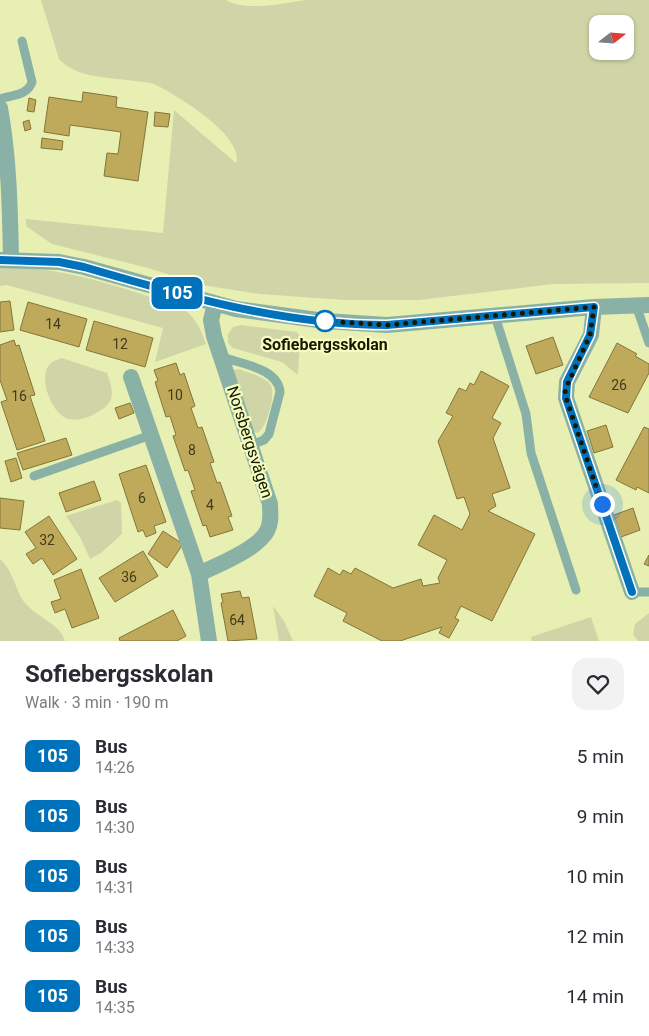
<!DOCTYPE html>
<html lang="en">
<head>
<meta charset="utf-8">
<style>
  body { margin:0; font-family:Roboto,sans-serif; background:#f2f2f3; color:#2b2b33; height:100vh; display:flex; flex-direction:column; font-size:19px; white-space:nowrap }
  * { box-sizing:border-box; margin:0 }
  p { font-size:16px; color:#7c7c81 }
  .icon { flex:none; width:28px; height:28px; fill:none; stroke:currentColor; stroke-width:2; stroke-linecap:round; stroke-linejoin:round }
  .map { position:relative; height:641px; overflow:hidden }
  .details { display:flex; flex-direction:column; background:#fff; flex:1 }
  .details>* { flex:none }
  .badge { padding:0 10px; border-radius:8px; font-size:18px; line-height:32px }
  .needle { width:32px; rotate:73deg }
  .fabs { position:absolute; left:589px; top:15px; display:grid; gap:10px }
  .fabs a { display:grid; place-items:center; width:45px; height:45px; border-radius:10px; background:#fff; box-shadow:0 1px 4px #0004; font-size:25px }
  .you { position:absolute; width:25px; height:25px; margin:-12px; border:4px solid #fff; border-radius:50%; background:#1a73e8; box-shadow:0 0 0 8px #1a73e833 }
  .map>.badge { position:absolute; translate:-50% -50%; box-shadow:0 0 0 2px #fff }
  .round { display:grid; place-items:center; flex:none; width:52px; height:52px; border-radius:15px; background:#f2f2f3 }
  .overview { display:flex; align-items:center; justify-content:space-between; height:85px; padding:0 25px }
  h1 { font-size:24px; font-weight:700; line-height:38px }
  ul { padding:0; list-style:none }
  li { display:flex; align-items:center; gap:15px; height:60px; padding:0 25px }
  li div { flex:1 }
  li b { display:block; font-size:19px }
  li em { font-style:normal }
  li .badge { min-width:55px; font-weight:700; text-align:center }
  .map>svg:first-child { display:block }
  .green { fill:#cfd5a7; fill-rule:evenodd }
  .building { fill:#bfaa5c; stroke:#84743a }
  .lines { fill:none; stroke-linecap:round; stroke-linejoin:round }
  .lane { stroke:#8ab1a5; stroke-width:9 }
  .street { stroke:#8ab1a5; stroke-width:16 }
  .line-casing { stroke:#fff; stroke-width:11 }
  .line { stroke:#0072bc; stroke-width:8 }
  .walk { stroke:#161802; stroke-width:5; stroke-dasharray:0 9 }
  .stop-dot { fill:#fff; stroke:#0072bc; stroke-width:2.5 }
  .labels { text-anchor:middle; dominant-baseline:central; stroke-width:4.5; stroke-linejoin:round; paint-order:stroke }
  .number-label { font-size:14px; fill:#403c18 }
  .stop-label { font-size:16px; font-weight:bold; fill:#161802; stroke:#f4fdbf }
  .street-label { font-size:16px; fill:#161802; stroke:#f4fdbf }
</style>
</head>
<body>
<div class="map">
<svg width="649" height="641" viewBox="0 0 649 641">
  <rect width="100%" height="100%" fill="#e7f0b2"/>
  <path class="green" d="M 41,0 L 226,0 C 245,12 284,3 306,0 L 649,0 L 649,283 L 554,284 L 418,300 L 344,300 L 260,294 L 202,285 L 148,268 L 52,244 L 26,226 L 26,219 L 163,233 L 174,110 L 236,163 C 245,136 175,94 154,84 C 148,82 141,82 135,81 C 110,77 77,79 59,59 ZM 598,24 L 625,24 L 625,51 L 598,51 Z
    M 0,268 C 61,265 122,288 179,306 C 195,316 200,327 206,344 L 155,362 L 163,328 L 32,292 L 7,285 L 0,286 Z
    M 241,325 L 297,332 L 300,337 L 298,375 L 282,362 L 233,348 L 228,343 L 228,334 L 233,327 Z
    M 62,358 L 107,373 C 112,388 117,400 101,410 C 92,416 80,422 68,419 C 52,414 38,379 49,365 C 52,361 57,360 62,358 Z
    M 239,369 C 248,373 264,376 270,384 C 277,392 267,429 257,433 L 251,430 L 233,370 Z
    M 117,500 L 121,503 L 122,534 L 101,553 L 90,559 L 80,537 L 66,516 Z
    M 0,559 C 16,574 15,594 28,606 C 38,617 62,626 65,641 L 0,641 Z
    M 273,606 L 284,621 L 293,641 L 279,641 Z
    M 649,613 L 649,641 L 638,641 L 633,635 L 635,624 Z
    M 591,617 L 599,641 L 532,641 L 531,637 Z"/>
  <path class="building" d="M 83,92 L 117,97 L 116,107 L 148,112 L 138,181 L 104,176 L 107,153 L 118,154 L 121,132 L 70,125 L 69,136 L 44,132 L 49,97 L 82,102 Z
    M 29,98 L 36,100 L 34,112 L 27,111 Z
    M 155,112 L 170,114 L 168,127 L 154,126 Z
    M 29,120 L 31,129 L 25,131 L 23,122 Z
    M 42,138 L 63,141 L 62,150 L 41,148 Z
    M 10,301 L 14,330 L 0,332 L 0,302 Z
    M 28,302 L 87,319 L 79,347 L 20,330 Z
    M 94,321 L 153,338 L 145,367 L 86,350 Z
    M 553,337 L 563,365 L 536,374 L 526,346 Z
    M 14,340 L 16,346 L 19,345 L 35,395 L 30,396 L 45,441 L 17,450 L 1,402 L 7,400 L 0,380 L 0,345 Z
    M 617,343 L 637,354 L 635,356 L 649,364 L 649,373 L 628,413 L 589,397 Z
    M 176,363 L 180,375 L 184,373 L 195,406 L 191,408 L 198,428 L 202,427 L 214,462 L 210,463 L 217,483 L 220,482 L 232,516 L 228,517 L 233,530 L 210,537 L 206,525 L 203,526 L 191,491 L 195,490 L 188,470 L 185,471 L 173,436 L 176,435 L 170,416 L 166,417 L 155,382 L 158,381 L 154,370 Z
    M 481,371 L 509,386 L 492,418 L 501,423 L 493,438 L 510,488 L 492,494 L 496,506 L 488,511 L 535,534 L 492,621 L 461,606 L 455,618 L 459,620 L 449,638 L 439,633 L 442,627 L 400,641 L 382,641 L 343,621 L 347,613 L 314,596 L 328,568 L 340,575 L 343,570 L 351,574 L 355,568 L 393,588 L 421,579 L 423,586 L 440,583 L 438,578 L 447,560 L 418,545 L 434,515 L 462,530 L 470,514 L 464,497 L 457,499 L 438,441 L 453,416 L 446,413 L 459,388 L 466,391 L 470,383 L 474,385 Z
    M 130,403 L 134,413 L 119,419 L 115,408 Z
    M 606,425 L 613,447 L 594,453 L 587,431 Z
    M 644,427 L 649,429 L 649,493 L 637,487 L 636,490 L 616,480 Z
    M 66,438 L 72,455 L 23,470 L 17,453 Z
    M 16,458 L 22,478 L 11,482 L 5,461 Z
    M 146,465 L 166,522 L 154,526 L 156,533 L 146,537 L 143,530 L 138,532 L 119,474 Z
    M 94,481 L 101,500 L 66,512 L 59,493 Z
    M 0,498 L 24,501 L 20,530 L 0,528 Z
    M 633,508 L 640,530 L 621,537 L 614,515 Z
    M 49,516 L 77,559 L 53,575 L 42,558 L 33,564 L 26,554 L 36,548 L 25,532 Z
    M 163,531 L 183,544 L 167,568 L 148,554 Z
    M 143,551 L 158,576 L 115,602 L 99,578 Z
    M 649,555 L 649,566 L 644,564 Z
    M 81,569 L 99,618 L 72,628 L 65,609 L 55,613 L 51,602 L 61,599 L 54,580 Z
    M 240,591 L 242,598 L 249,597 L 257,639 L 228,641 L 221,603 L 223,602 L 221,594 Z
    M 173,610 L 186,636 L 177,641 L 120,641 L 119,638 Z"/>
  <g class="lines">
    <path class="lane" d="M 0,99 C 12,95 28,95 32,82 L 22,41
      M 636,305 L 649,343
      M 495,316 L 526,414 L 531,453 L 576,590
      M 222,357 C 241,364 278,368 280,392 L 269,434 L 264,440 L 251,445
      M 34,476 L 151,435
      M 632,592 L 649,592"/>
    <path class="street" d="M 0,108 C 9,158 10,208 11,259
      M 0,260 L 59,262 L 84,267 L 236,309 L 325,321 L 387,325 L 594,307 L 649,305
      M 594,307 L 591,335 L 567,382 L 566,398 L 632,592
      M 131,377 L 199,574 L 209,641
      M 199,574 C 217,565 258,549 267,531 C 272,522 270,513 270,504 L 214,336 L 211,320 L 215,304"/>
  </g>
  <g class="lines">
    <g class="line-casing">
      <path id="line" d="M 0,260 L 59,262 L 84,267 C 183,296 283,325 387,325 L 594,307 L 590,335 L 567,382 L 566,398 L 632,592"/>
    </g>
    <use href="#line" class="line"/>
    <path class="walk" d="M 325,321 L 387,325 L 594,307 L 590,335 L 565,390 L 566,398 L 602,504"/>
  </g>
  <circle class="stop-dot" cx="325" cy="321" r="10"/>
  <g class="labels">
    <g class="number-label">
      <text x="53" y="324">14</text>
      <text x="120" y="344">12</text>
      <text x="619" y="385">26</text>
      <text x="175" y="395">10</text>
      <text x="19" y="396">16</text>
      <text x="192" y="450">8</text>
      <text x="142" y="498">6</text>
      <text x="210" y="505">4</text>
      <text x="47" y="540">32</text>
      <text x="129" y="577">36</text>
      <text x="237" y="620">64</text>
    </g>
    <g class="stop-label">
      <text x="325" y="344">Sofiebergsskolan</text>
    </g>
    <g class="street-label">
      <text transform="translate(250 442) rotate(72)">Norsbergsvägen</text>
    </g>
  </g>
</svg>
<div class="fabs">
<a><svg class="needle" viewBox="-14 -14 28 28"><path d="M0-13l5 13h-10z" fill="#e53935"/><path d="M0 13l5-13h-10z" fill="#7c7c81"/></svg></a>
</div>
<div class="you" style="left:602px;top:504px"></div>
<b class="badge" style="left:177px;top:293px;background:#0072bc;color:#fff">105</b>
</div>
<section class="details">
<div class="overview"><div><h1>Sofiebergsskolan</h1><p>Walk · 3 min · 190 m</p></div><a class="round"><svg class="icon" aria-label="heart" viewBox="0 0 24 24"><path d="M12 20l-8-8c-3-5 5-10 8-4 3-6 11-1 8 4z"/></svg></a></div>
<ul>
<li><span class="badge" style="background:#0072bc;color:#fff">105</span><div><b>Bus</b><p>14:26</p></div><em>5 min</em></li>
<li><span class="badge" style="background:#0072bc;color:#fff">105</span><div><b>Bus</b><p>14:30</p></div><em>9 min</em></li>
<li><span class="badge" style="background:#0072bc;color:#fff">105</span><div><b>Bus</b><p>14:31</p></div><em>10 min</em></li>
<li><span class="badge" style="background:#0072bc;color:#fff">105</span><div><b>Bus</b><p>14:33</p></div><em>12 min</em></li>
<li><span class="badge" style="background:#0072bc;color:#fff">105</span><div><b>Bus</b><p>14:35</p></div><em>14 min</em></li>
</ul>
</section>
</body>
</html>
